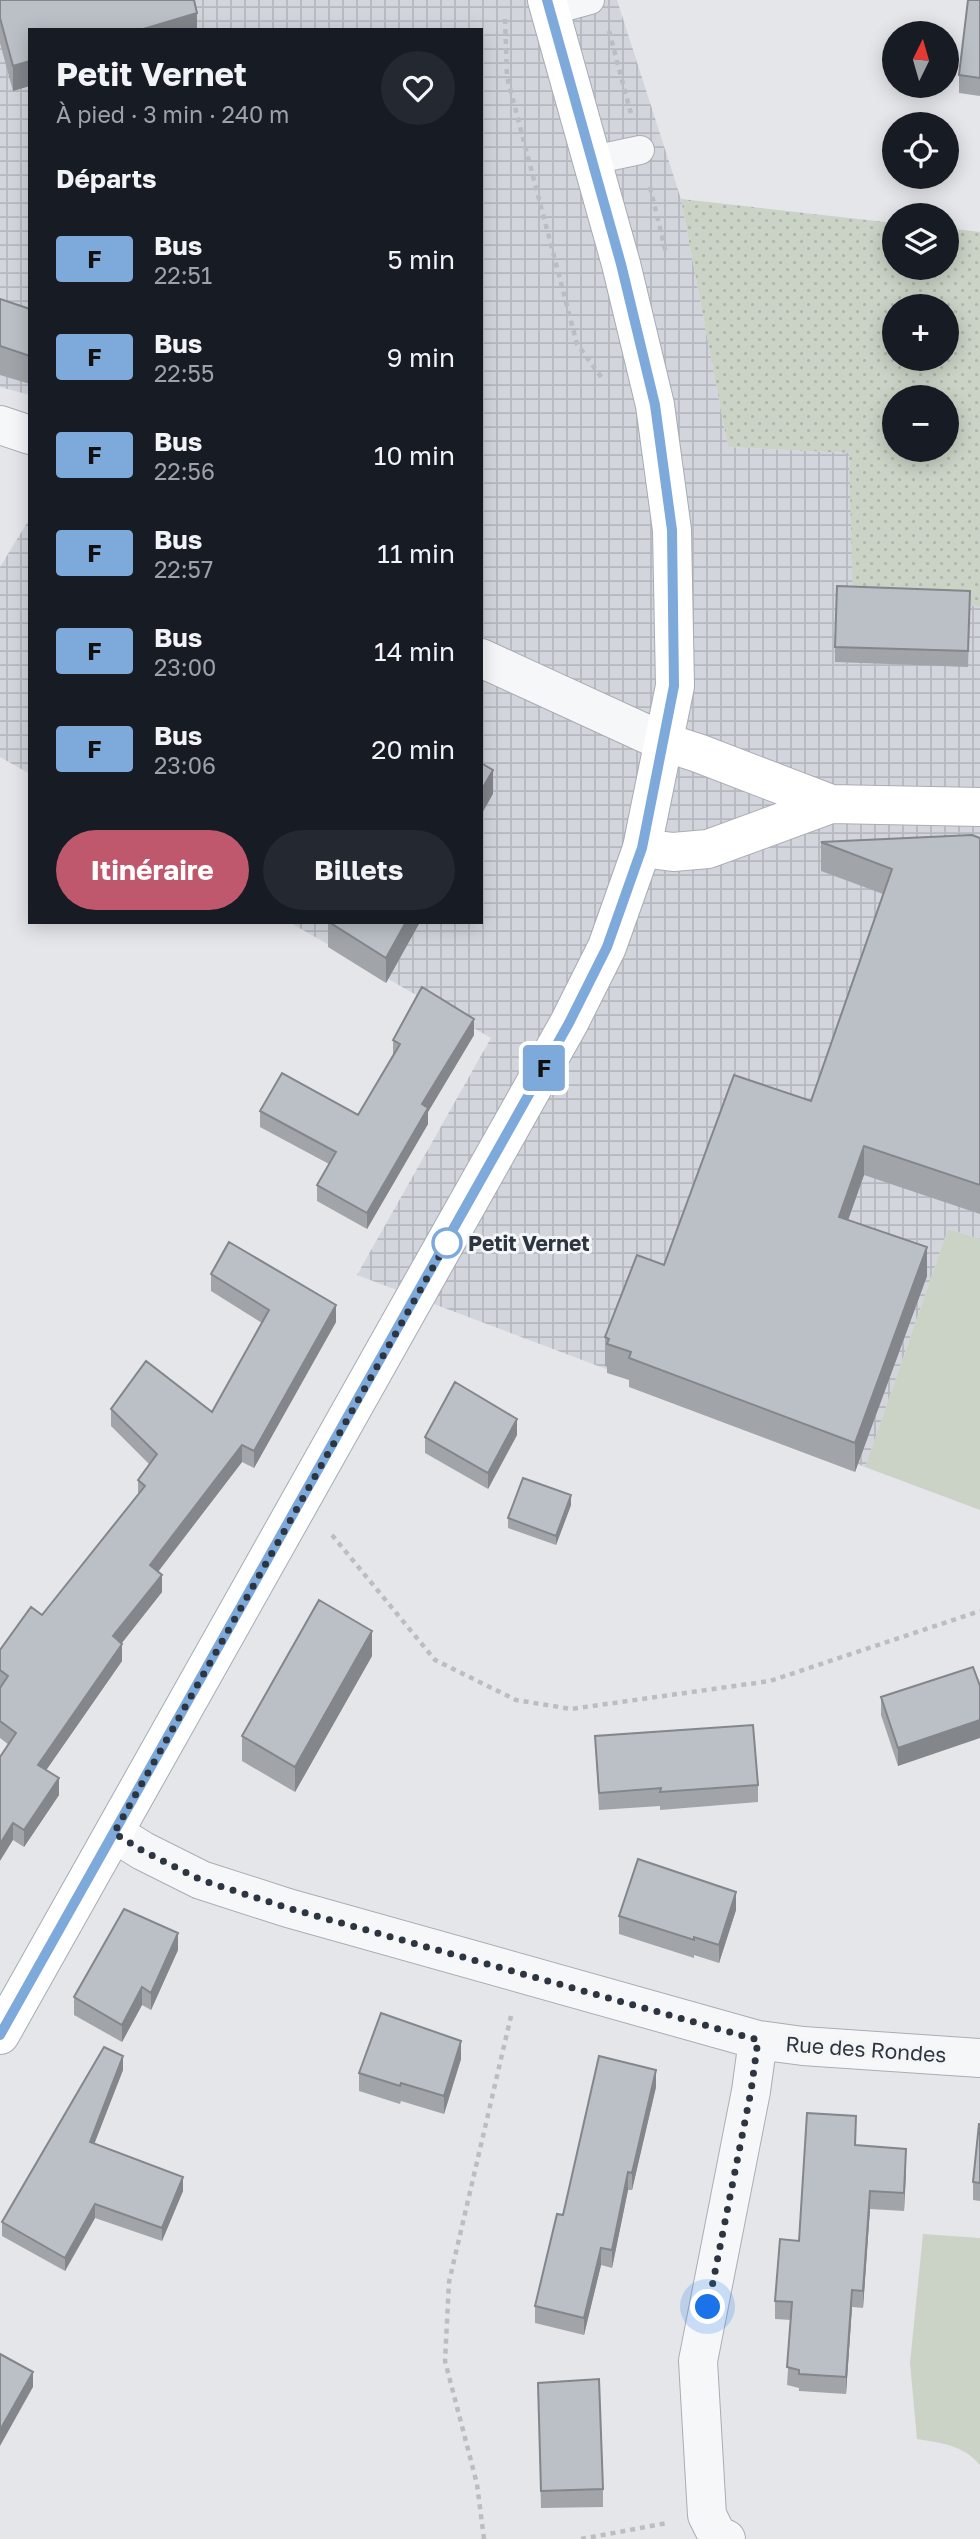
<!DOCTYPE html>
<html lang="fr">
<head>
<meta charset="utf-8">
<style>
  body { margin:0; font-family:"Golos Text",sans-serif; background:#242831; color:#f1f3f6; height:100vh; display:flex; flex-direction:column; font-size:26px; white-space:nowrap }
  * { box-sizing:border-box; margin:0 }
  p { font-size:23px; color:#9ea1a6 }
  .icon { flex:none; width:38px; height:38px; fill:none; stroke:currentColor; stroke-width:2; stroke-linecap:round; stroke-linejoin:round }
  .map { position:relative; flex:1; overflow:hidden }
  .details { position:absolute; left:28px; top:28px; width:455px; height:896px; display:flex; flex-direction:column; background:#171b24; border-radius:0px; box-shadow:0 4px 18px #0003 }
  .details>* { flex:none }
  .badge { padding:0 14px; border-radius:5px; font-size:24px; line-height:46px }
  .needle { width:46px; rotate:5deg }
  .buttons { position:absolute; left:882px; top:21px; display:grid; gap:14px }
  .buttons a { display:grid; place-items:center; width:77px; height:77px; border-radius:50%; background:#171b24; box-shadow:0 4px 18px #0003; font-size:35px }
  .you { position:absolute; width:35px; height:35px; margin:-18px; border:5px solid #fff; border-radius:50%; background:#1a73e8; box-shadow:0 0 0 10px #1a73e833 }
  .map>.badge { position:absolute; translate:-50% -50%; box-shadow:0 0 0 4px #fff }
  h2 { padding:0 28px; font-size:26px; line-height:63px }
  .round { display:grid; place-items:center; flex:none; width:74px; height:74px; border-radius:37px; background:#242831 }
  .head { display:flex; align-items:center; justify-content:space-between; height:119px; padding:0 28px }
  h1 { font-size:33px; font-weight:700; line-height:52px }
  .cta { display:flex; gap:14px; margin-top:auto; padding:14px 28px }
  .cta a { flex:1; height:80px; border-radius:42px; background:#c0586d; color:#fff; font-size:28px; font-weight:700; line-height:80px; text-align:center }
  .cta a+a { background:#242831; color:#f1f3f6 }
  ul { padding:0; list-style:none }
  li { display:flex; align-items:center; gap:21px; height:98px; padding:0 28px }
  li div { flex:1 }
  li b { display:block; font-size:26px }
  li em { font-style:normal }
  li .badge { min-width:77px; font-weight:700; text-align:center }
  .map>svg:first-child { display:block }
  .industrial { fill:url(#industrial-grid) }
  .grass { fill:#cad3c6 }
  .garden { fill:url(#garden-dots); fill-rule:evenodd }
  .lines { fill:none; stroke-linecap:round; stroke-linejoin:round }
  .lane-casing { stroke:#a9adb4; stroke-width:30 }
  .street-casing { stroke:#a9adb4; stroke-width:40 }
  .secondary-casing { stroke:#a9adb4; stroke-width:40 }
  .primary-casing { stroke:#a4acb4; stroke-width:40 }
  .path { stroke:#babdc2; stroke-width:4.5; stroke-dasharray:5 5; stroke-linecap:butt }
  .lane { stroke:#f6f7f9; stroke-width:28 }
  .street { stroke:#f6f7f9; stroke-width:38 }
  .secondary { stroke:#fff; stroke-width:38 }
  .primary { stroke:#fff; stroke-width:38 }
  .wall { fill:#a1a5aa }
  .shaded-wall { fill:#83868b }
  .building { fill:#bbc0c6; stroke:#83868b; stroke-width:2 }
  .line-casing { stroke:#fff; stroke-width:16 }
  .line { stroke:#7da9db; stroke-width:10 }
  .walk { stroke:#2d3540; stroke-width:7; stroke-dasharray:0 12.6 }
  .stop-dot { fill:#fff; stroke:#7da9db; stroke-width:3.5 }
  .labels { text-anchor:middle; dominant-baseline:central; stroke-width:6; stroke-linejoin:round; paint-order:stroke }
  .stop-label { font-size:21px; font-weight:bold; fill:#2d3540; stroke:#f3f5f7; text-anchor:start }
  .street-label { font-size:21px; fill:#2d3540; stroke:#f3f5f7 }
</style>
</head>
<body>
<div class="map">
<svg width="980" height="2539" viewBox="0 0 980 2539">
  <defs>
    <pattern id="industrial-grid" width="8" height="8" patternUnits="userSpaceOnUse" patternTransform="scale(1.75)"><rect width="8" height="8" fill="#d2d6dc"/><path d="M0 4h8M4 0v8" fill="none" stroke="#b5b8be"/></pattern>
    <pattern id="garden-dots" width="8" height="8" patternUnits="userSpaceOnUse" patternTransform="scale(1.75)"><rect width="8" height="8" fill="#cad3c6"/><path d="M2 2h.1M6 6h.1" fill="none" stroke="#aeb6ab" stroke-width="1.8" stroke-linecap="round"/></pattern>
  </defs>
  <rect width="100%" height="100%" fill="#e4e6ea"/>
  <path class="industrial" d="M 0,0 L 617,0 L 681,199 L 728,447 L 849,453 L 854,601 L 980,606 L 980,1239 L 948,1229 L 865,1467 L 357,1275 L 491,1038 L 289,922 L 481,922 L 481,30 L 30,30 L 30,395 L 0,387 Z
    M 30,518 L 30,774 L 0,757 L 0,567 Z"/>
  <path class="grass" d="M 948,1229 L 980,1239 L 980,1510 L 865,1467 Z
    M 923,2234 L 980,2238 L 980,2465 C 963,2445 942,2443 917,2439 L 910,2363 Z"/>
  <path class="garden" d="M 681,199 L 894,223 L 894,268 L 947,268 L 947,228 L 980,232 L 980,606 L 853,601 L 849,453 L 728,447 ZM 894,306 L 947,306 L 947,359 L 894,359 ZM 894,397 L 947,397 L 947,450 L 894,450 Z"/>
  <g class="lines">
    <g class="lane-casing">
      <path id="lane" d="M 550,11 L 590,0
        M 593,160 L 640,150"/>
    </g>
    <g class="street-casing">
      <path id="street" d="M 0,425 L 30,435
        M 481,658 L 664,742
        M 114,1833 L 143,1851 L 201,1880 L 288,1908 L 758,2040 L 803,2046 L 980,2058
        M 726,2539 L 717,2535 L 707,2515 L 698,2361 L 751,2091 L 758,2040"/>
    </g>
    <g class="secondary-casing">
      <path id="secondary" d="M 831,804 L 980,807
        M 642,848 L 673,852 L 708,849 L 831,804 L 698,753 L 664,742"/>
    </g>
    <g class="primary-casing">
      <path id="primary" d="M 0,2035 L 569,1023 L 607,947 L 642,848 L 646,828 L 675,686 L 672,530 L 655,405 L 621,264 L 547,0"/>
    </g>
    <path class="path" d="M 505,19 L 507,77 L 577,344 L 602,378
      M 609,31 L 631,114
      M 650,187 L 666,253
      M 332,1535 L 435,1660 L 516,1700 L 571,1709 L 770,1681 L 980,1611
      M 484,2539 L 477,2484 L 445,2361 L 449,2282 L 511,2016
      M 581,2539 L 667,2523"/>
    <use href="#lane" class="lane"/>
    <use href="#street" class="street"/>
    <use href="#secondary" class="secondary"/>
    <use href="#primary" class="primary"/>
  </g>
  <path class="wall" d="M 0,0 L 197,30 L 13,91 L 0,43 Z
    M 980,0 L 980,96 L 959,93 L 959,75 Z
    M 0,299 L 30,309 L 30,384 L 0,375 Z
    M 970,607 L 968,667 L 835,662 L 835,647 Z
    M 980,838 L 980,1214 L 864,1175 L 848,1220 L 927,1276 L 855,1472 L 629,1387 L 629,1380 L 607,1373 L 607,1367 L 605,1366 L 605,1337 L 664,1265 L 811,1101 L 883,894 L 821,871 L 821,842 Z
    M 328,922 L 420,922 L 386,983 L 328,947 Z
    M 474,1035 L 428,1112 L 428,1124 L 367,1229 L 317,1201 L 317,1185 L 329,1164 L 260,1127 L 260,1111 L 358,1115 L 393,1057 L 393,1040 Z
    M 211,1274 L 336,1322 L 254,1468 L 242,1462 L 158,1572 L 162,1592 L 122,1643 L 122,1661 L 46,1770 L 59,1795 L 24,1847 L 13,1840 L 9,1745 L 0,1738 L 0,1650 L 42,1615 L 138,1494 L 138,1480 L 149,1464 L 111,1426 L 111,1409 L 212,1412 L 262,1323 L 211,1291 Z
    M 517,1435 L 488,1489 L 425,1453 L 425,1437 Z
    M 571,1505 L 556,1545 L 508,1528 L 508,1518 Z
    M 372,1656 L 295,1792 L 242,1761 L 242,1736 Z
    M 980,1686 L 898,1766 L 881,1715 L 881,1697 Z
    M 595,1736 L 758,1785 L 758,1802 L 660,1810 L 660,1806 L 599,1810 Z
    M 736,1910 L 719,1963 L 694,1955 L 694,1958 L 619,1934 L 619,1916 Z
    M 178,1950 L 151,2010 L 142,2005 L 122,2042 L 74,2015 L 74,1997 Z
    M 461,2059 L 444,2114 L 401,2101 L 400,2104 L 359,2091 L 359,2073 Z
    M 123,2070 L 94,2143 L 183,2191 L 162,2241 L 95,2218 L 65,2271 L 2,2236 L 2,2222 Z
    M 656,2087 L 632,2190 L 628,2190 L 612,2268 L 601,2265 L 584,2335 L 535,2323 L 535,2306 L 563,2215 Z
    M 980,2124 L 980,2201 L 973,2200 L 973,2182 Z
    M 856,2145 L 906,2167 L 904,2211 L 870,2209 L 863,2308 L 852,2307 L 846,2394 L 799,2391 L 799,2388 L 787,2385 L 791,2320 L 775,2319 L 775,2301 L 799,2241 Z
    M 538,2383 L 603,2489 L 603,2507 L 541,2508 Z"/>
  <path class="shaded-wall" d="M 197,13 L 197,30 L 140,30 Z
    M 30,61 L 30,86 L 13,91 L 13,66 Z
    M 493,770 L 493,794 L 481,815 L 481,791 Z
    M 406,922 L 420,922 L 386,983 L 386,958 Z
    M 474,1019 L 474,1035 L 428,1112 L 428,1124 L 367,1229 L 367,1213 L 422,1104 Z
    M 864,1146 L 864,1175 L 839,1246 L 839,1217 Z
    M 927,1247 L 927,1276 L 855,1472 L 855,1443 Z
    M 336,1305 L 336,1322 L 254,1468 L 254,1451 Z
    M 517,1419 L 517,1435 L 488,1489 L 488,1473 Z
    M 242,1445 L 242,1462 L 150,1582 L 150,1565 Z
    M 571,1495 L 571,1505 L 556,1545 L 556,1536 Z
    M 162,1575 L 162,1592 L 113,1654 L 113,1636 Z
    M 372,1631 L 372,1656 L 295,1792 L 295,1767 Z
    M 122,1644 L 122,1661 L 38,1782 L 38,1765 Z
    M 980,1720 L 980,1738 L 898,1766 L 898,1748 Z
    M 59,1778 L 59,1795 L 24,1847 L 24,1830 Z
    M 13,1823 L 13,1840 L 0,1861 L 0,1844 Z
    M 736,1892 L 736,1910 L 719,1963 L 719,1945 Z
    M 178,1933 L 178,1950 L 151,2010 L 151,1993 Z
    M 142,1987 L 142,2005 L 122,2042 L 122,2025 Z
    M 461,2041 L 461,2059 L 444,2114 L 444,2096 Z
    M 123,2056 L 123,2070 L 90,2155 L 90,2142 Z
    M 656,2070 L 656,2087 L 632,2190 L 632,2173 Z
    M 906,2149 L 906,2167 L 904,2211 L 904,2193 Z
    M 628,2172 L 628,2190 L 612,2268 L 612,2250 Z
    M 183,2177 L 183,2191 L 162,2241 L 162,2228 Z
    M 870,2191 L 870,2209 L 863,2308 L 863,2291 Z
    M 95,2204 L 95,2218 L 65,2271 L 65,2258 Z
    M 601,2248 L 601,2265 L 584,2335 L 584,2318 Z
    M 852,2290 L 852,2307 L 846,2394 L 846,2377 Z
    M 33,2372 L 33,2387 L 0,2446 L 0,2430 Z"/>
  <path class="building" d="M 0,0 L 194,0 L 197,13 L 140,30 L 30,30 L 30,61 L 13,66 L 0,18 Z
    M 968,0 L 980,0 L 980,78 L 959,75 Z
    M 0,299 L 30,309 L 30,356 L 0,346 Z
    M 837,586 L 970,591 L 968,651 L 835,647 Z
    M 481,763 L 493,770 L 481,791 Z
    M 972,835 L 980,838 L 980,1185 L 864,1146 L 839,1217 L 927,1247 L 855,1443 L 629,1358 L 631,1352 L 607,1344 L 609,1339 L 605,1337 L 637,1255 L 664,1265 L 734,1075 L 811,1101 L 892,869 L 821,842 Z
    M 329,922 L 406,922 L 386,958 Z
    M 422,987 L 474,1019 L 422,1104 L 428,1108 L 367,1213 L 317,1185 L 336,1152 L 260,1111 L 282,1073 L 358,1115 L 400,1044 L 393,1040 Z
    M 229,1242 L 336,1305 L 254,1451 L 242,1445 L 150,1565 L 162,1575 L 113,1636 L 122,1644 L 38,1765 L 59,1778 L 24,1830 L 13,1823 L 0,1844 L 0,1757 L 16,1733 L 0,1721 L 0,1688 L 8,1676 L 0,1670 L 0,1650 L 31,1607 L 42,1615 L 145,1486 L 138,1480 L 157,1454 L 111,1409 L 146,1361 L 212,1412 L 269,1310 L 211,1274 Z
    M 455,1382 L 517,1419 L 488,1473 L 425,1437 Z
    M 523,1478 L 571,1495 L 556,1536 L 508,1518 Z
    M 319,1600 L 372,1631 L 295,1767 L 242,1736 Z
    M 973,1667 L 980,1686 L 980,1720 L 898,1748 L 881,1697 Z
    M 753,1725 L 758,1785 L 660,1792 L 661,1788 L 599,1793 L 595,1736 Z
    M 638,1859 L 736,1892 L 719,1945 L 694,1937 L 694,1940 L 619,1916 Z
    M 124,1909 L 178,1933 L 151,1993 L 142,1987 L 122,2025 L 74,1997 Z
    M 381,2013 L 461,2041 L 444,2096 L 401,2083 L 400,2086 L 359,2073 Z
    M 104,2047 L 123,2056 L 90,2142 L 183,2177 L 162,2228 L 95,2204 L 65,2258 L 2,2222 Z
    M 599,2056 L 656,2070 L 632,2173 L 628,2172 L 612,2250 L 601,2248 L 584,2318 L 535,2306 L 557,2214 L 563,2215 Z
    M 807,2113 L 856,2116 L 855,2145 L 906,2149 L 904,2193 L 870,2191 L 863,2291 L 852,2290 L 846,2377 L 799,2374 L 799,2370 L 787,2367 L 792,2302 L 775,2301 L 780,2239 L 799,2241 Z
    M 979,2124 L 980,2124 L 980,2183 L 973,2182 Z
    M 0,2354 L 33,2372 L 0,2430 Z
    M 599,2379 L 603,2489 L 541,2491 L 538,2383 Z"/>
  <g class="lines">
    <g class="line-casing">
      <path id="line" d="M 0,2035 L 569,1023 L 607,947 L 642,848 L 646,828 L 674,686 L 672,530 L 655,405 L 621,264 L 547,0"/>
    </g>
    <use href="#line" class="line"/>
    <path class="walk" d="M 447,1243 L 449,1239 L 114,1833 L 143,1851 L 201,1880 L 288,1908 L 758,2040 L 751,2091 L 708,2307"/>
  </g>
  <circle class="stop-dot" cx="447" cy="1243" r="14"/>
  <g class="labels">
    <g class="stop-label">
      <text x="468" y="1243">Petit Vernet</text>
    </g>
    <g class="street-label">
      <text transform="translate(866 2049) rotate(4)">Rue des Rondes</text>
    </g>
  </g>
</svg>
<div class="buttons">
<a><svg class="needle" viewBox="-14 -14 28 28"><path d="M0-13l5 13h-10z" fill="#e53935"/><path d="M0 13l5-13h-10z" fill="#9ea1a6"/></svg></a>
<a><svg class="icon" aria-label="locate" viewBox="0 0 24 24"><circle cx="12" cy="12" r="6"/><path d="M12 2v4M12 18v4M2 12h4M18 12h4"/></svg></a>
<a><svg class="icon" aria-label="layers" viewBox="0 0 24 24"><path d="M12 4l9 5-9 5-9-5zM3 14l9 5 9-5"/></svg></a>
<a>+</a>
<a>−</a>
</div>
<div class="you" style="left:708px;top:2307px"></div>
<b class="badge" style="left:544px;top:1068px;background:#7da9db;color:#111">F</b>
<section class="details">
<div class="head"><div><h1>Petit Vernet</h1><p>À pied · 3 min · 240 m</p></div><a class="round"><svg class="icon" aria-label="heart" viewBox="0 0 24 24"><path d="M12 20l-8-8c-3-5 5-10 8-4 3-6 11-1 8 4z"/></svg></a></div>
<h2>Départs</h2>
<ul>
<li><span class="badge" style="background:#7da9db;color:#111">F</span><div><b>Bus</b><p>22:51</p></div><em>5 min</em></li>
<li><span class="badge" style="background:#7da9db;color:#111">F</span><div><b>Bus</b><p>22:55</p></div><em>9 min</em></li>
<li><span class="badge" style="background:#7da9db;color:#111">F</span><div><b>Bus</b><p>22:56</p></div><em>10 min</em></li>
<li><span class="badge" style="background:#7da9db;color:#111">F</span><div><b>Bus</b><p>22:57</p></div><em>11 min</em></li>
<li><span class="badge" style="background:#7da9db;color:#111">F</span><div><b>Bus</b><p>23:00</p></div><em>14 min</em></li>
<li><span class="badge" style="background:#7da9db;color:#111">F</span><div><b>Bus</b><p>23:06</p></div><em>20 min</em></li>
</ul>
<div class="cta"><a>Itinéraire</a><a>Billets</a></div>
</section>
</div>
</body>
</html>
